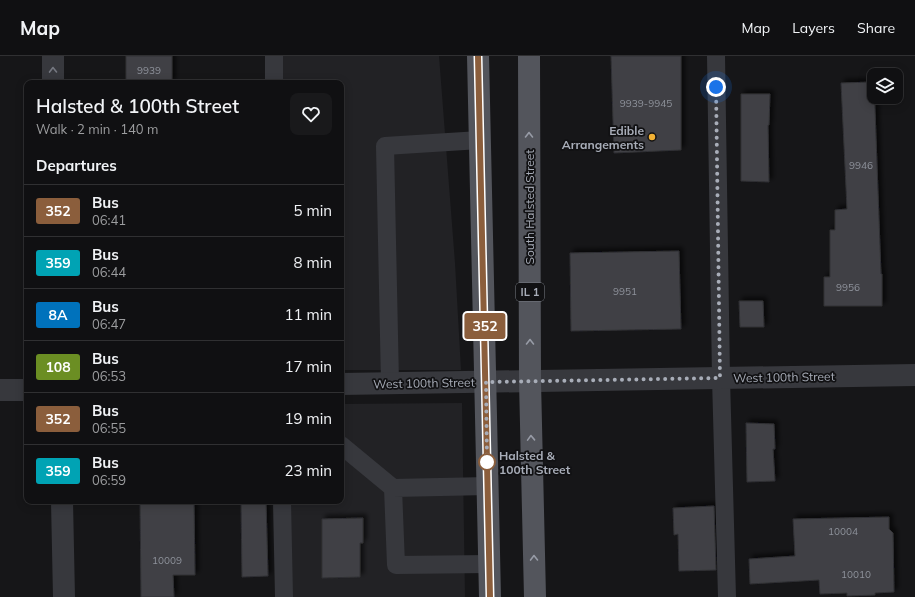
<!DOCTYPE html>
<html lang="en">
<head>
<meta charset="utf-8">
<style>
  body { margin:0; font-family:Mulish,sans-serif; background:#19191b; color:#f1f3f6; height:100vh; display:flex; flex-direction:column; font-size:15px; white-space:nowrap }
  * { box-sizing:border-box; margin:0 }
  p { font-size:13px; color:#9c9d9f }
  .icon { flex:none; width:22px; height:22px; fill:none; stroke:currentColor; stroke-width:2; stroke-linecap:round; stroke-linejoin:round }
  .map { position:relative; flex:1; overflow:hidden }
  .panel { position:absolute; left:24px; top:24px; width:320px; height:424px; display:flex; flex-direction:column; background:#101012; border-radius:8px; box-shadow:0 2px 10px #0003,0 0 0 1px #303032 }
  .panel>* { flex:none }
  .badge { padding:0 8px; border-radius:3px; font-size:14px; line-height:26px }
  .controls { position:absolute; left:867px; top:12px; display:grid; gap:8px }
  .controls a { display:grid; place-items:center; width:36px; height:36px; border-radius:8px; background:#101012; box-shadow:0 2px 10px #0003,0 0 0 1px #303032; font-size:20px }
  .you { position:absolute; width:20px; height:20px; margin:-10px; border:3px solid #fff; border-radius:50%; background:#1a73e8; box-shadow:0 0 0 6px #1a73e833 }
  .map>.badge { position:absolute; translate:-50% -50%; box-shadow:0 0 0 2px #fff }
  h2 { padding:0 12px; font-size:15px; line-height:36px }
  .round { display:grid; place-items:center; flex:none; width:42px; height:42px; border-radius:8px; background:#19191b }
  .headline { display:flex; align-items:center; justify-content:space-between; height:68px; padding:0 12px }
  h1 { font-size:19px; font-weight:600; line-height:30px }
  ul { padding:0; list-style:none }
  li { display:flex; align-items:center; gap:12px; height:52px; padding:0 12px; border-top:1px solid #303032 }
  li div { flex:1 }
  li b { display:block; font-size:15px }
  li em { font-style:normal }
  li .badge { min-width:44px; font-weight:700; text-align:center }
  header { display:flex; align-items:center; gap:24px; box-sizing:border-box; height:56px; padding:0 20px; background:#101012; border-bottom:1px solid #303032 }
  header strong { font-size:19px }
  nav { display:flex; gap:22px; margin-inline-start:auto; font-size:14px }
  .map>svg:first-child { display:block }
  .built { fill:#222225 }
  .building { fill:#404145; stroke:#303034; filter:url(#shadow) }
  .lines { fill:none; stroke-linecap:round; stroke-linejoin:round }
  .service { stroke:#37383d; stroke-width:18 }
  .minor { stroke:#37383d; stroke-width:22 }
  .primary { stroke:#53555c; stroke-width:22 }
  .oneway { stroke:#757881 }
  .oneway2 { stroke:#979ba6 }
  .line-casing { stroke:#fff; stroke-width:9 }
  .line { stroke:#8b5e3c; stroke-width:6 }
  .walk { stroke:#a8adb8; stroke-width:4; stroke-dasharray:0 7.2 }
  .poi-dot { fill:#f2b134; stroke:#111113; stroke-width:1.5 }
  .stop-dot { fill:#fff; stroke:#8b5e3c; stroke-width:2 }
  .labels { text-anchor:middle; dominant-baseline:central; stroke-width:3.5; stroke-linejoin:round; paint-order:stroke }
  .number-label { font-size:10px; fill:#8e929b }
  .shield { fill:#111113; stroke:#7b7e86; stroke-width:1 }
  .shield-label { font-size:11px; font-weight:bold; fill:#a8adb8 }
  .poi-label { font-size:12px; font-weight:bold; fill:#a8adb8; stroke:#111113; text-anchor:end }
  .street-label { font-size:12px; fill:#a8adb8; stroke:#111113 }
  .stop-label { font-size:12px; font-weight:bold; fill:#a8adb8; stroke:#111113; text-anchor:start }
</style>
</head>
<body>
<header>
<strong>Map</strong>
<nav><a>Map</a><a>Layers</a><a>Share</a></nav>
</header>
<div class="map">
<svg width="915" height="541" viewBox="0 0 915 541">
  <defs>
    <filter id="shadow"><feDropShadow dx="3.5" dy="-3.5" stdDeviation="2" flood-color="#0009"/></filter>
  </defs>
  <rect width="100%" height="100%" fill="#161618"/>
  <path class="built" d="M 274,0 L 439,0 L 455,207 L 461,314 L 341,314 L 341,27 L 274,27 Z
    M 462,347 L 465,541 L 284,541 L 282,445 L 341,445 L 341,348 Z"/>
  <path class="building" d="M 126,0 L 172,0 L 172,27 L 126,27 Z
    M 611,0 L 681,0 L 681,94 L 614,97 Z
    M 874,26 L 881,218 L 882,218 L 882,250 L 824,250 L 824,221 L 830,221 L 830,174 L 835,174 L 835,154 L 847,153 L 841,27 Z
    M 741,38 L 770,38 L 769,69 L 768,69 L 769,126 L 741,125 Z
    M 679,195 L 681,273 L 571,275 L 570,197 Z
    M 739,245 L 763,245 L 764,271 L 740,271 Z
    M 746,367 L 774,368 L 775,393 L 773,393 L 775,425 L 747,426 Z
    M 140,445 L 194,445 L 195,519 L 173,519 L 174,541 L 141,541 Z
    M 241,445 L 266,445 L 268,520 L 242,521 Z
    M 714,450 L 716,514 L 679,515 L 678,478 L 674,479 L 673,452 Z
    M 889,461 L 889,473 L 893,477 L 894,536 L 875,537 L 875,539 L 847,540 L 847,537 L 820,538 L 819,524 L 750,528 L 749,503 L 795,500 L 793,463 Z
    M 363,462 L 363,487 L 360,487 L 360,521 L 322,522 L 322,463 Z"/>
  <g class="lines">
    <path class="service" d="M 274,0 L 274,27
      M 716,0 L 721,322 L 727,541
      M 390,327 L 385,90 L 480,84
      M 341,389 L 393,432 L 488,430
      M 393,432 L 396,509 L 489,508
      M 282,445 L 284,541"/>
    <path class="minor" d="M 53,0 L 53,27
      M 341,328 L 915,319
      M 0,334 L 27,334
      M 62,445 L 64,541"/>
    <path class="primary" d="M 478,0 L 490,541
      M 529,0 L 530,325 L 535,541"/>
  </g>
  <defs><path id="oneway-chevron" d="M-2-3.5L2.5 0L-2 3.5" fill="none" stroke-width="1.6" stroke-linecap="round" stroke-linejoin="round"/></defs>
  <use class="oneway" href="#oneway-chevron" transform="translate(53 14) rotate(-91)"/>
  <g class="oneway2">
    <use href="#oneway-chevron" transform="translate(529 79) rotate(-90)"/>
    <use href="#oneway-chevron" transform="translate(530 286) rotate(-90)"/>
    <use href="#oneway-chevron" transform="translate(531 382) rotate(-92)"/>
    <use href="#oneway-chevron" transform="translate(534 502) rotate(-91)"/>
  </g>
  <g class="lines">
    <g class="line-casing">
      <path id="line" d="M 478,0 L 490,541"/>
    </g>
    <use href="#line" class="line"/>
    <path class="walk" d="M 487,406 L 486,326 L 720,322 L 716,31"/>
  </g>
  <circle class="poi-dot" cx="652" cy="81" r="4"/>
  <circle class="stop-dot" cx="487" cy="406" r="8"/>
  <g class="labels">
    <g class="number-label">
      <text x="149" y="14">9939</text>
      <text x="646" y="47">9939-9945</text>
      <text x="861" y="109">9946</text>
      <text x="848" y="231">9956</text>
      <text x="625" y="235">9951</text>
      <text x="843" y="475">10004</text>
      <text x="167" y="504">10009</text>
      <text x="856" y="518">10010</text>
    </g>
    <rect class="shield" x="516" y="227" width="28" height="18" rx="3"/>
    <g class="shield-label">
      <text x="530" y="236">IL 1</text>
    </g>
    <g class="poi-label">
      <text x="644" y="74">Edible<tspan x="644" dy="14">Arrangements</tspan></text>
    </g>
    <g class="street-label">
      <text transform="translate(529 151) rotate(-90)">South Halsted Street</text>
      <text transform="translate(784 321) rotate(-1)">West 100th Street</text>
      <text transform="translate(424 327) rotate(-1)">West 100th Street</text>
    </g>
    <g class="stop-label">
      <text x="499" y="399">Halsted &amp;<tspan x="499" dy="14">100th Street</tspan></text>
    </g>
  </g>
</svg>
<div class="controls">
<a><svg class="icon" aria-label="layers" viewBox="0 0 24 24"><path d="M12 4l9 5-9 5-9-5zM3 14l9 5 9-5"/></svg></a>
</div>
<div class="you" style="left:716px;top:31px"></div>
<b class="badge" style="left:485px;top:270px;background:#8b5e3c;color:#fff">352</b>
<section class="panel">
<div class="headline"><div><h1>Halsted &amp; 100th Street</h1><p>Walk · 2 min · 140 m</p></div><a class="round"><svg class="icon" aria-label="heart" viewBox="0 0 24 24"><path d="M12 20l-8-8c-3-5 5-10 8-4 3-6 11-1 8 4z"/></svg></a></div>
<h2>Departures</h2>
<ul>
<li><span class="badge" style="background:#8b5e3c;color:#fff">352</span><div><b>Bus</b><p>06:41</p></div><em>5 min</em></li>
<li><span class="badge" style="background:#00a3b4;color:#fff">359</span><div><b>Bus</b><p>06:44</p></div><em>8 min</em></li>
<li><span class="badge" style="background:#0072bc;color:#fff">8A</span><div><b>Bus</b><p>06:47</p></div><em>11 min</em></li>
<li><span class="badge" style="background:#6b8e23;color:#fff">108</span><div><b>Bus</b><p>06:53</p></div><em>17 min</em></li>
<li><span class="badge" style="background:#8b5e3c;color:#fff">352</span><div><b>Bus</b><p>06:55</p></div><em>19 min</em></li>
<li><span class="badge" style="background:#00a3b4;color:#fff">359</span><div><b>Bus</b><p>06:59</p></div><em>23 min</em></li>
</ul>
</section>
</div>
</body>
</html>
